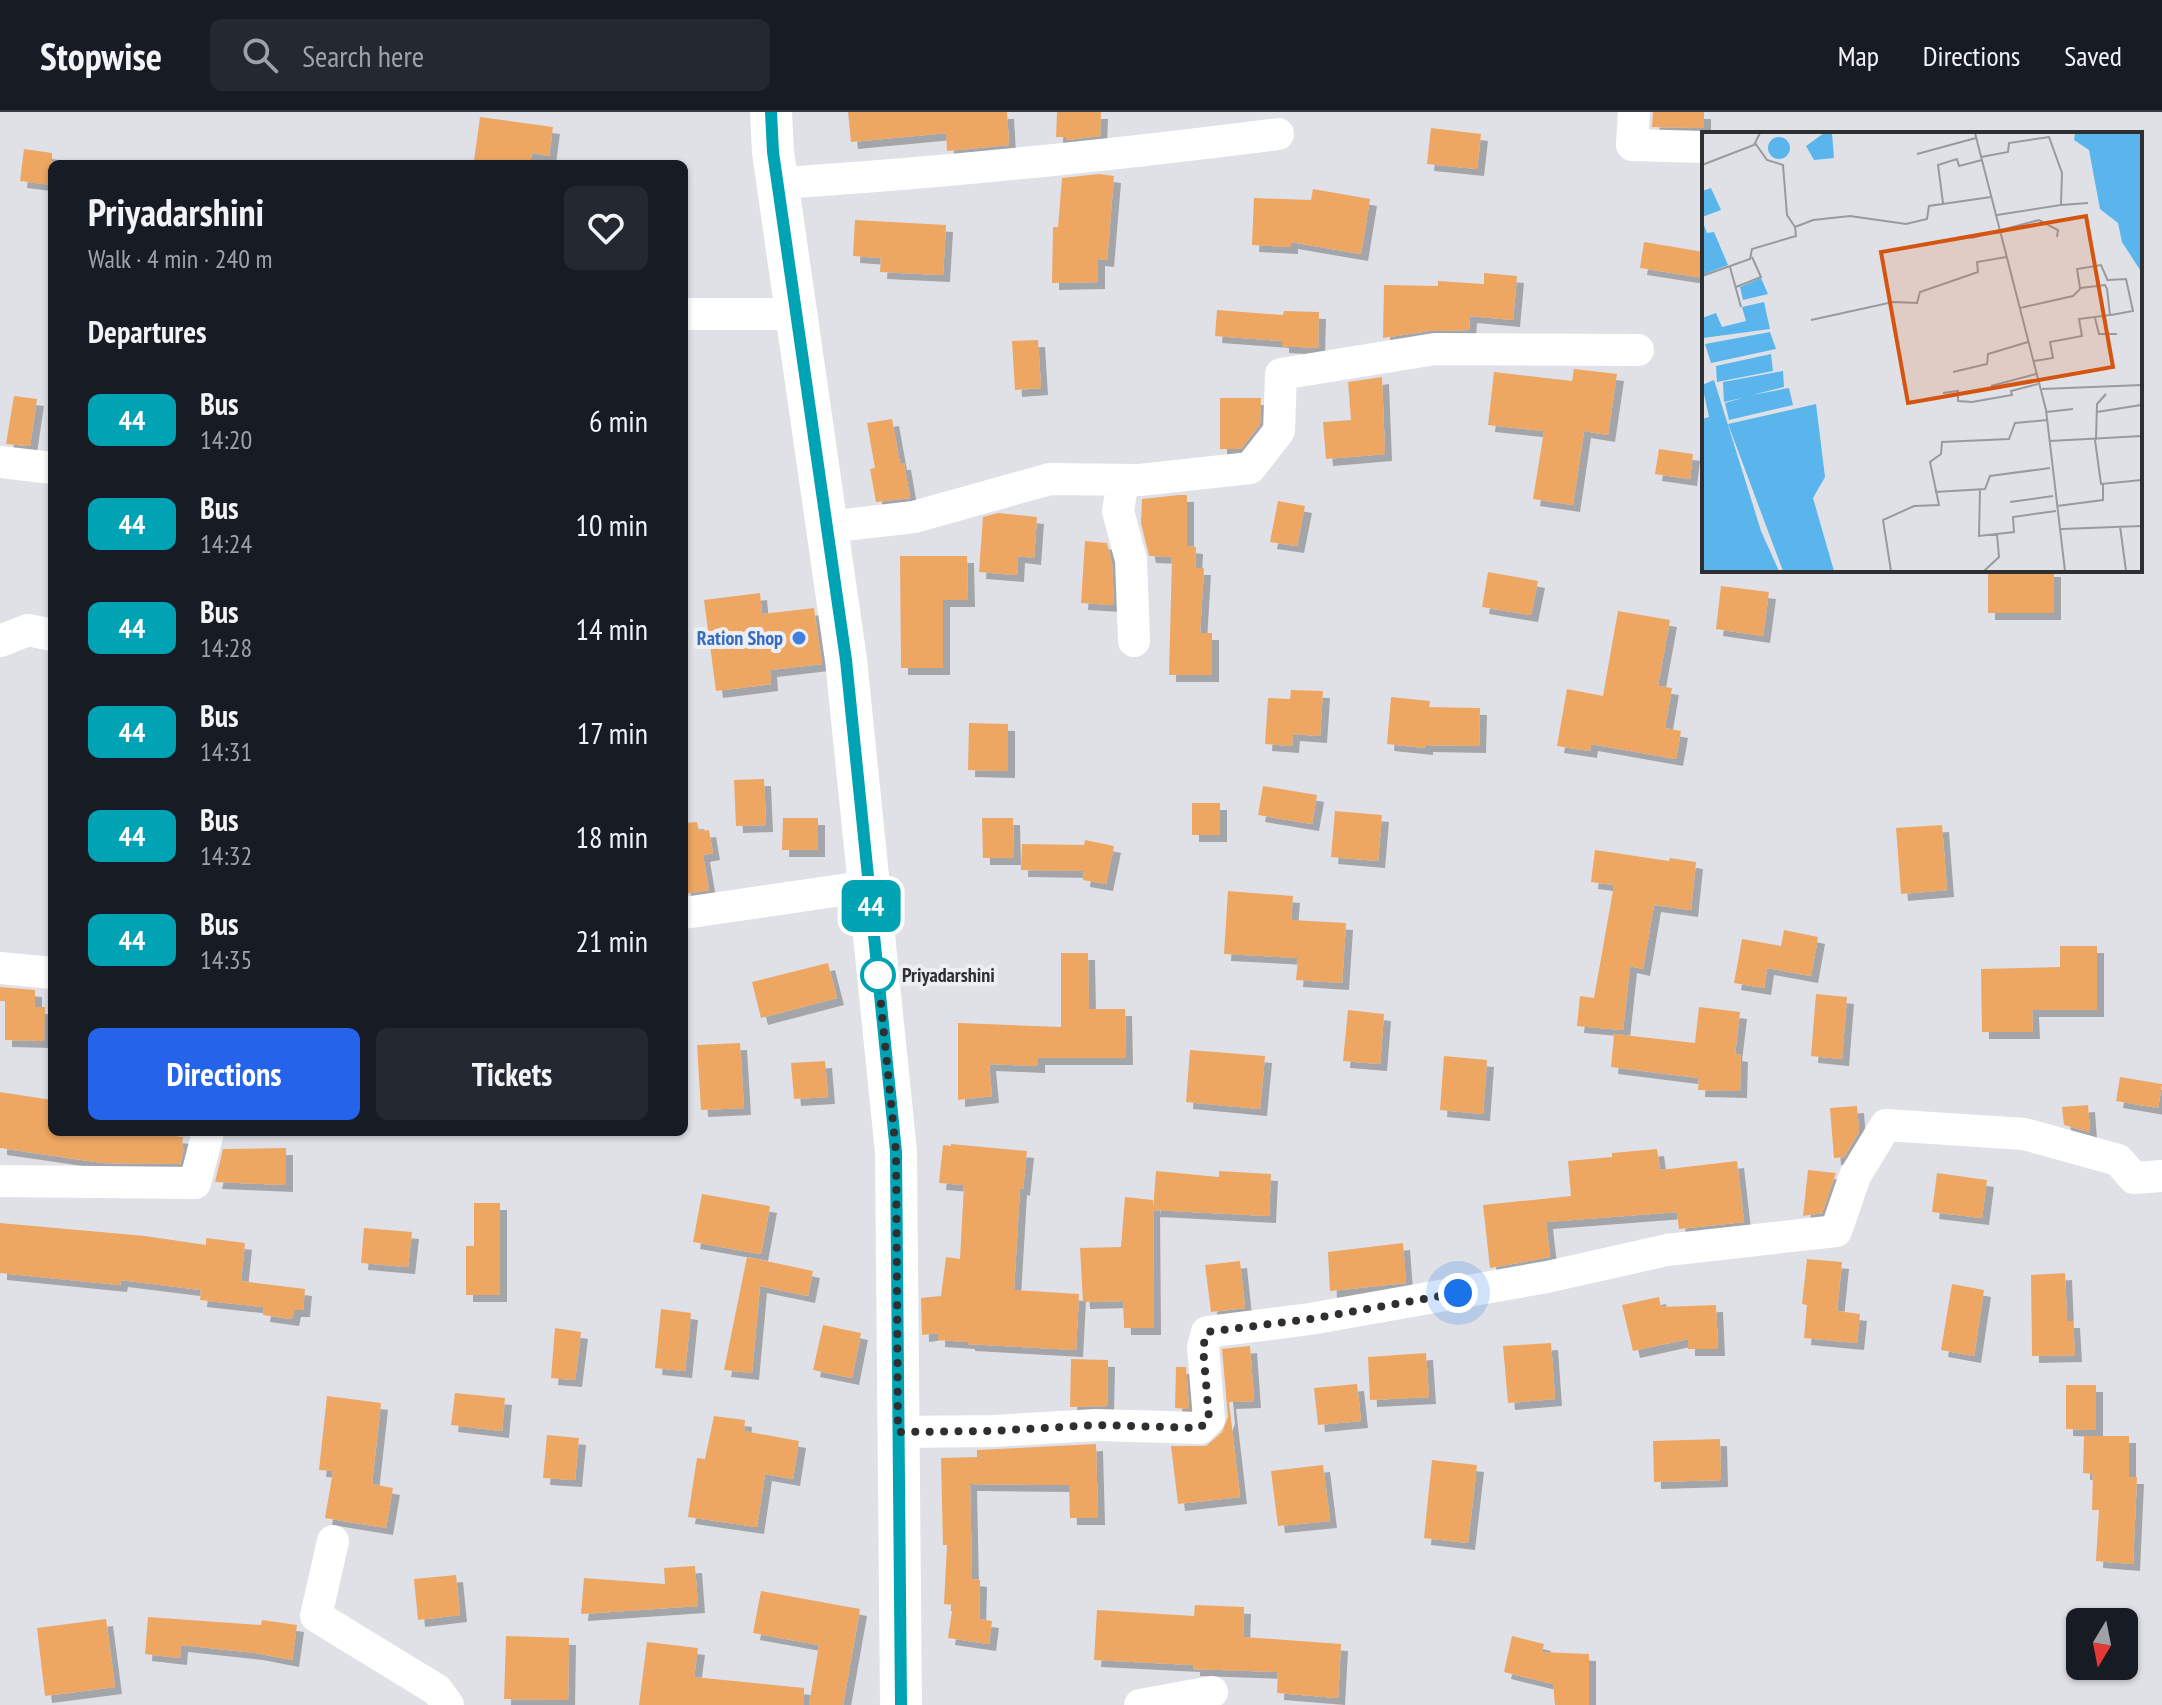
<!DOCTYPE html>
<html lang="en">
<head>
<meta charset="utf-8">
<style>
  body { margin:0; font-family:"PT Sans Narrow",sans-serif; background:#242831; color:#f1f3f6; height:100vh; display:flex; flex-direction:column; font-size:30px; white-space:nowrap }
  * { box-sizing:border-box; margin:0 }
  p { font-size:26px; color:#9ea1a6 }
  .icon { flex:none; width:44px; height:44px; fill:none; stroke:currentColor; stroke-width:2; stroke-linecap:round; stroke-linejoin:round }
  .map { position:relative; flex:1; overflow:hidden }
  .drawer { position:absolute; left:48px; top:48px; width:640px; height:976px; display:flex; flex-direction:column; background:#171b24; border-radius:12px; box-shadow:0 2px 6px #0004 }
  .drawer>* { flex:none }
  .badge { padding:0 16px; border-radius:12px; font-size:28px; line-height:52px }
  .needle { width:52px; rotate:190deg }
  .fabs { position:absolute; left:2066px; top:1496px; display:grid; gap:16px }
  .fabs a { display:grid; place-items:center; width:72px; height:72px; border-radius:12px; background:#171b24; box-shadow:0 2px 6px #0004; font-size:40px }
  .you { position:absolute; width:40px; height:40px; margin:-20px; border:6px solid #fff; border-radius:50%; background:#1a73e8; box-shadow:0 0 0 12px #1a73e833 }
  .map>.badge { position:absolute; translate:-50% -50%; box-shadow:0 0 0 4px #fff }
  h2 { padding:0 40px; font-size:30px; line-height:72px }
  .round { display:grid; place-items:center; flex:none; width:84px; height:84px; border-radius:12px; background:#242831 }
  .head { display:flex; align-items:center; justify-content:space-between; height:136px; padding:0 40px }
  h1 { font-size:38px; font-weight:700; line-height:60px }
  .button { display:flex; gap:16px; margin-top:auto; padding:16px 40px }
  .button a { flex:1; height:92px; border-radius:12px; background:#2563eb; color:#fff; font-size:32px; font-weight:700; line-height:92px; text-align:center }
  .button a+a { background:#242831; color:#f1f3f6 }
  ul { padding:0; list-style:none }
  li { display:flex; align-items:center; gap:24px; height:104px; padding:0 40px }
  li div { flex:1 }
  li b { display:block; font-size:30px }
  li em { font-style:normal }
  li .badge { min-width:88px; font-weight:700; text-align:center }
  header { display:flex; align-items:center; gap:48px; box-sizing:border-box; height:112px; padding:0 40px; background:#171b24; border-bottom:2px solid #363941 }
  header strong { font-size:38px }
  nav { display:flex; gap:44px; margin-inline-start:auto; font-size:28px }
  .search { width:560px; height:72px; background:#242831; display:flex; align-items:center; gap:20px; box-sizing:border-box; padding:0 28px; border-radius:12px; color:#9ea1a6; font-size:30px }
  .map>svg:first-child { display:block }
  .building { fill:#eda764; filter:url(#shadow) }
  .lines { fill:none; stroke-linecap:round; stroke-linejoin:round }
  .minor { stroke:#fff; stroke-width:32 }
  .major { stroke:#fff; stroke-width:42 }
  .line-casing { stroke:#fff; stroke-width:18 }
  .line { stroke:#00a3b4; stroke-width:12 }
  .walk { stroke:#2e2f31; stroke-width:8; stroke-dasharray:0 14.4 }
  .shop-dot { fill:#3f7fe0; stroke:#edeef3; stroke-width:3 }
  .stop-dot { fill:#fff; stroke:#00a3b4; stroke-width:4 }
  .labels { text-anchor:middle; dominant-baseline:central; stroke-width:8; stroke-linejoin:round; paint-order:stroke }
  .shop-label { font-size:20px; font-weight:bold; fill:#366cbe; stroke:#edeef3; text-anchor:end }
  .stop-label { font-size:20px; font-weight:bold; fill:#2e2f31; stroke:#edeef3; text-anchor:start }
  .inset-road { fill:none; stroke:#999a9e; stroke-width:2 }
  .view { fill:#d55510; fill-opacity:0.15; stroke:#d55510; stroke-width:4 }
  .inset-edge { fill:none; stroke:#2e2f31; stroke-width:4 }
</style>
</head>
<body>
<header>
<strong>Stopwise</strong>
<div class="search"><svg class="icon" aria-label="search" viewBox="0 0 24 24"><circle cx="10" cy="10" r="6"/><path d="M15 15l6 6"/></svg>Search here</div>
<nav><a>Map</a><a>Directions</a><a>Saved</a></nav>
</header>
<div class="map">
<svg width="2162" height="1593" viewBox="0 0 2162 1593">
  <defs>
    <filter id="shadow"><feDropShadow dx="7" dy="7" stdDeviation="0" flood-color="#0004"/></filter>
  </defs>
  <rect width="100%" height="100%" fill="#e0e1e6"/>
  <path class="building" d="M 848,0 L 1007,0 L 1009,33 L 947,39 L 946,21 L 851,30 Z
    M 1057,0 L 1101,0 L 1100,24 L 1066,28 L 1066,25 L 1056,25 Z
    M 1653,0 L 1704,0 L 1704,16 L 1652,15 Z
    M 480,5 L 553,15 L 549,44 L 532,41 L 530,52 L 474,49 Z
    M 1431,16 L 1481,22 L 1477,57 L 1427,52 Z
    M 24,37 L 52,41 L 52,73 L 20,69 Z
    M 1099,62 L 1114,64 L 1107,148 L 1098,147 L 1098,170 L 1052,171 L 1053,115 L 1058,115 L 1062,66 Z
    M 1313,77 L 1370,87 L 1361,142 L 1291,130 L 1291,135 L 1252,133 L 1254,86 L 1311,88 Z
    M 855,108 L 946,113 L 943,163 L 880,160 L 881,146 L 853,144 Z
    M 1644,130 L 1704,140 L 1704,166 L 1640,156 Z
    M 1484,161 L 1517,164 L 1513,208 L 1470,204 L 1469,218 L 1428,219 L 1383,226 L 1384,173 L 1438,174 L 1438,169 L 1484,172 Z
    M 1217,198 L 1283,203 L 1284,199 L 1319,200 L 1318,236 L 1282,234 L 1282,229 L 1215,224 Z
    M 1038,228 L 1041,276 L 1015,278 L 1012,229 Z
    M 1574,257 L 1617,262 L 1608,323 L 1584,319 L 1573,393 L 1533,387 L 1544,319 L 1488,313 L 1494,260 L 1572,269 Z
    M 1382,265 L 1385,342 L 1326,347 L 1323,310 L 1351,308 L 1348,270 Z
    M 14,284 L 37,287 L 30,334 L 6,332 Z
    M 1220,286 L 1261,286 L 1260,312 L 1241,337 L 1220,337 Z
    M 892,307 L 900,351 L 904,351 L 910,386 L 876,390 L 870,357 L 875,356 L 867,311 Z
    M 1659,337 L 1693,342 L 1690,367 L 1655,362 Z
    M 1179,383 L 1187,383 L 1187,434 L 1196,435 L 1195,456 L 1204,456 L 1200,521 L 1212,521 L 1212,563 L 1169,563 L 1172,445 L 1149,444 L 1141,411 L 1142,387 Z
    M 1278,389 L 1305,394 L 1297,434 L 1270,430 Z
    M 998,401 L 1037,405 L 1034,446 L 1018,444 L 1017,463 L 979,460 L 983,405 Z
    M 1085,429 L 1107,431 L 1112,451 L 1114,493 L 1081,491 Z
    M 900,444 L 967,444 L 968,488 L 943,488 L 943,556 L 901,556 Z
    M 1988,458 L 2054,458 L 2054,501 L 1988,501 Z
    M 1488,460 L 1538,469 L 1531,503 L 1482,495 Z
    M 1721,474 L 1769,480 L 1763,524 L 1716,517 Z
    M 760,481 L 762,502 L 814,496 L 822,552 L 770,558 L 771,572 L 716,579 L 704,488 Z
    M 1618,499 L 1670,508 L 1658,574 L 1672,576 L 1665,616 L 1681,619 L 1676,647 L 1591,632 L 1590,639 L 1557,634 L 1567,577 L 1603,584 Z
    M 1291,578 L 1323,579 L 1320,624 L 1293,622 L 1292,634 L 1265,632 L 1268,586 L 1290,587 Z
    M 1391,585 L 1430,589 L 1429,595 L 1480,596 L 1479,634 L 1426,633 L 1426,636 L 1387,632 Z
    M 969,611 L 1008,612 L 1008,659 L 968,658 Z
    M 764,667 L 766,713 L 736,714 L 734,668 Z
    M 1263,674 L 1317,683 L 1312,712 L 1258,703 Z
    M 1192,691 L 1220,691 L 1220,723 L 1192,723 Z
    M 1335,699 L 1382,703 L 1378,749 L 1331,745 Z
    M 783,706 L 818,706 L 818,738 L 782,738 Z
    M 982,706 L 1013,706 L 1014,746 L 983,746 Z
    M 697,710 L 699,719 L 709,718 L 713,741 L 703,743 L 709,778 L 684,782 L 684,711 Z
    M 1942,713 L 1947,778 L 1901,782 L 1896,716 Z
    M 1085,728 L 1114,734 L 1106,772 L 1083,768 L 1084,759 L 1021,758 L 1022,732 L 1084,733 Z
    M 1595,738 L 1669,749 L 1670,746 L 1696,750 L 1691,798 L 1654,793 L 1643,857 L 1630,854 L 1623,918 L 1577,914 L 1580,884 L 1594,886 L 1614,773 L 1591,770 Z
    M 1228,779 L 1293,784 L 1291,808 L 1346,811 L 1342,871 L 1296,868 L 1298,846 L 1224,842 Z
    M 1784,818 L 1818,825 L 1811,864 L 1767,856 L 1764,876 L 1734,871 L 1742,827 L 1781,834 Z
    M 2060,834 L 2097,834 L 2097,898 L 2032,898 L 2033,920 L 1982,920 L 1981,857 L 2060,855 Z
    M 1061,841 L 1088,841 L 1089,897 L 1125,897 L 1126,946 L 1038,946 L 1038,954 L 989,952 L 992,984 L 958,988 L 958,911 L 1061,915 Z
    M 828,851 L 837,886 L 761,906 L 752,870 Z
    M 0,875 L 35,878 L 35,895 L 45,895 L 44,929 L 5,928 L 5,889 L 0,889 Z
    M 1816,882 L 1847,885 L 1842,947 L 1811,944 Z
    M 1699,895 L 1740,900 L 1735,942 L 1741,943 L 1740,979 L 1698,978 L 1699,966 L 1611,955 L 1614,922 L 1695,931 Z
    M 1348,898 L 1384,902 L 1380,952 L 1343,949 Z
    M 740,931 L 744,996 L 701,998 L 697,933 Z
    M 1190,938 L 1265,944 L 1260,997 L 1186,990 Z
    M 1444,944 L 1487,948 L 1483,1002 L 1440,998 Z
    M 825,949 L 828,985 L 794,987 L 791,951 Z
    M 2120,965 L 2162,972 L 2158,996 L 2116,989 Z
    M 0,980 L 52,988 L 52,1020 L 139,1020 L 183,1025 L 182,1036 L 184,1036 L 180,1052 L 103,1051 L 0,1036 Z
    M 2088,993 L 2090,1020 L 2064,1013 L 2062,995 Z
    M 1857,994 L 1859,1020 L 1844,1045 L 1834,1046 L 1830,996 Z
    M 951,1032 L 1027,1039 L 1023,1077 L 1020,1076 L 1014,1178 L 1079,1182 L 1076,1238 L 968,1232 L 968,1230 L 938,1228 L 938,1221 L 922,1223 L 921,1186 L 941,1184 L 946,1145 L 960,1147 L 964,1073 L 939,1071 L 943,1033 L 951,1034 Z
    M 286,1036 L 286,1073 L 215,1070 L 223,1037 Z
    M 1657,1037 L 1660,1058 L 1737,1049 L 1744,1110 L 1679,1117 L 1677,1100 L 1546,1110 L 1550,1145 L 1490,1156 L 1483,1093 L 1571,1084 L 1568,1049 L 1612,1045 L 1612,1041 Z
    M 1808,1058 L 1836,1061 L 1822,1101 L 1803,1104 Z
    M 1156,1059 L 1219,1065 L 1219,1059 L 1271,1062 L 1269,1104 L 1153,1098 Z
    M 1937,1061 L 1987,1068 L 1982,1106 L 1932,1100 Z
    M 702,1082 L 770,1094 L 761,1142 L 693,1130 Z
    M 1125,1085 L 1153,1088 L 1154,1216 L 1124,1216 L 1123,1189 L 1083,1190 L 1080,1136 L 1121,1135 Z
    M 474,1091 L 500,1091 L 500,1183 L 466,1183 L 466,1134 L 474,1134 Z
    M 0,1111 L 145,1124 L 206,1133 L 206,1126 L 245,1131 L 241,1169 L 305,1177 L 303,1198 L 294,1198 L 292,1207 L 263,1203 L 264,1195 L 200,1188 L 201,1178 L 121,1168 L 120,1173 L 0,1161 Z
    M 364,1116 L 412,1120 L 408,1155 L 361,1151 Z
    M 1403,1131 L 1406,1171 L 1330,1179 L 1328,1140 Z
    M 747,1145 L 813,1159 L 808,1184 L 760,1174 L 752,1261 L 724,1258 Z
    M 1807,1147 L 1842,1150 L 1837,1199 L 1860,1202 L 1857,1231 L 1804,1226 L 1807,1193 L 1802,1192 Z
    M 1240,1149 L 1245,1196 L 1211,1200 L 1205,1153 Z
    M 2065,1161 L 2067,1209 L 2073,1209 L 2075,1243 L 2032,1244 L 2031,1163 Z
    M 1952,1172 L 1984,1178 L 1974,1244 L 1941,1238 Z
    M 1659,1185 L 1661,1195 L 1716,1193 L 1718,1237 L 1688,1237 L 1688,1227 L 1633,1239 L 1622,1193 Z
    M 661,1197 L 691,1201 L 685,1259 L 655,1256 Z
    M 823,1213 L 861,1221 L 852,1266 L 813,1258 Z
    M 555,1216 L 581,1220 L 575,1268 L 551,1266 Z
    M 1551,1231 L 1555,1287 L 1508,1291 L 1503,1234 Z
    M 1250,1234 L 1254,1289 L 1229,1290 L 1240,1385 L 1178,1392 L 1171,1334 L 1206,1334 L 1222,1320 L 1228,1305 L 1222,1237 Z
    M 1426,1241 L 1429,1285 L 1370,1288 L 1368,1245 Z
    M 1071,1247 L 1108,1248 L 1107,1294 L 1070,1295 Z
    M 1176,1255 L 1186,1255 L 1189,1297 L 1175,1296 Z
    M 1357,1272 L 1361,1309 L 1318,1313 L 1314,1276 Z
    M 2066,1273 L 2096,1273 L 2096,1318 L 2066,1317 Z
    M 455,1281 L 505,1286 L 502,1319 L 451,1313 Z
    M 327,1284 L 381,1291 L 372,1372 L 393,1376 L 386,1416 L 325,1406 L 333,1359 L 319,1358 Z
    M 714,1304 L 745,1308 L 744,1319 L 799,1329 L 793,1367 L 765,1362 L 757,1415 L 688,1405 L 697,1346 L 705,1347 Z
    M 547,1323 L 579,1326 L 575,1368 L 543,1366 Z
    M 2084,1324 L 2129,1324 L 2129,1365 L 2137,1365 L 2133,1452 L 2096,1449 L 2099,1398 L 2092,1398 L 2093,1362 L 2083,1361 Z
    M 1720,1327 L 1721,1368 L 1654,1370 L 1653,1329 Z
    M 1096,1332 L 1098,1406 L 1070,1406 L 1069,1373 L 970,1372 L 972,1467 L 980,1468 L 979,1507 L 992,1509 L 989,1532 L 948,1526 L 953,1493 L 944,1492 L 947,1433 L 943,1433 L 941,1346 L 977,1345 L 977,1338 Z
    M 1432,1348 L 1477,1353 L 1468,1431 L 1424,1426 Z
    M 1323,1353 L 1330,1409 L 1278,1414 L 1271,1359 Z
    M 695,1454 L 698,1494 L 581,1502 L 584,1466 L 665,1472 L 664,1456 Z
    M 456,1463 L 460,1503 L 418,1508 L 414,1467 Z
    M 761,1479 L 860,1497 L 843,1593 L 809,1593 L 819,1533 L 753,1521 Z
    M 1195,1493 L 1244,1495 L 1243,1525 L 1341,1532 L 1338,1586 L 1277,1581 L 1278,1560 L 1193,1557 L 1193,1553 L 1094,1548 L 1097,1498 L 1194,1504 Z
    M 148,1505 L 261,1513 L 262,1508 L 297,1513 L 292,1548 L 256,1541 L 181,1533 L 180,1546 L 145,1542 Z
    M 106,1507 L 115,1575 L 45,1584 L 37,1516 Z
    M 506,1524 L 569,1526 L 568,1588 L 504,1587 Z
    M 1512,1524 L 1544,1532 L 1542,1540 L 1589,1542 L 1589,1593 L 1555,1593 L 1553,1572 L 1504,1560 Z
    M 647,1530 L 698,1536 L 694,1565 L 804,1576 L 804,1593 L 639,1593 Z"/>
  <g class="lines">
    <path class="minor" d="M 1634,0 L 1632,33 L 1704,35
      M 777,71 C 945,61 1111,43 1278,22
      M 684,202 L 796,202
      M 0,350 L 52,356
      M 1123,368 L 1118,399 L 1131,448 L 1134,529
      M 827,415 L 914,405 L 1050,367 L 1140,368 L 1250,356 L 1279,319 L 1281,262 L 1435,237 L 1638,238
      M 0,529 L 28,518 L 52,523
      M 684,801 L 869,774
      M 0,856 L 52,861
      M 0,1069 L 195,1071 L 208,1020
      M 898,1320 L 992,1319 L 1096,1313 L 1200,1316 L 1209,1307 L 1203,1235 L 1207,1220 L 1310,1207 L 1547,1165 L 1667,1138 L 1836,1119 L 1855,1064 L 1886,1013 L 2024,1022 L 2118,1048 L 2134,1066 L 2162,1064
      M 333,1429 L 316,1504 L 437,1578 L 448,1593
      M 1140,1593 L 1212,1580"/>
    <path class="major" d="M 771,0 L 773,40 L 846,548 L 896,1040 L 901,1593"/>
  </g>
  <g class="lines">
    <g class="line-casing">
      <path id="line" d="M 771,0 L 773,40 L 846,548 L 896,1040 L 901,1593"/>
    </g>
    <use href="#line" class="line"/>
    <path class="walk" d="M 878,863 L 896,1040 L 898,1320 L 992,1319 L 1096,1313 L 1200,1316 L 1209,1307 L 1203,1235 L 1207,1220 L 1310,1207 L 1458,1181"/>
  </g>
  <circle class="shop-dot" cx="799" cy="526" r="8"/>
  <circle class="stop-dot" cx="878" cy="863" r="16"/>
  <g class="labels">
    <g class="shop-label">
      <text x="783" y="526">Ration Shop</text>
    </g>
    <g class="stop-label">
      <text x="902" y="863">Priyadarshini</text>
    </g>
  </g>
  <g transform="translate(1702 20)">
    <rect width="440" height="440" fill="#e0e1e6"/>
    <path d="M 122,1 L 130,1 L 132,26 L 112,28 L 104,14 ZM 373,1 L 440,1 L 440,141 L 420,110 L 416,91 L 398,77 L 387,18 L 372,8 ZM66 16a11 11 0 1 1 22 0a11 11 0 1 1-22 0ZM 9,56 L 19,78 L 0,85 L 0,59 ZM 0,88 L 5,101 L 12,100 L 26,133 L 0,143 ZM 59,146 L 66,162 L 41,168 L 38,155 ZM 62,170 L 68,197 L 1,206 L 0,186 L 14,181 L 20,195 L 44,189 L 40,175 ZM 68,200 L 74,217 L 9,231 L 3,212 ZM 69,222 L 71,239 L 15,250 L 14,234 ZM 81,239 L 82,255 L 50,263 L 87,256 L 91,273 L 27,288 L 23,271 L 40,266 L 22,270 L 21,250 ZM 12,248 L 59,399 L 77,439 L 0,439 L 0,287 L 7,285 L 0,253 ZM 114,272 L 123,345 L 111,366 L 132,439 L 81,439 L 26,292 Z" fill="#5ab5ec"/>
    <path class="inset-road" d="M 273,1 L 344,278 L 363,439M 53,11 L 65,28 L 81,33 L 85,83 L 93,95M 215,22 L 274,6M 279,25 L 306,20 L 307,11 L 347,5 L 360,41 L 359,73 L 295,83M 0,33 L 52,13 L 58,1M 241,71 L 236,33 L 255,27 L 257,34 L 280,28M 359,73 L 386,71M 269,106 L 337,88 L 356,98 L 355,105M 28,135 L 39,175M 0,144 L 48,127 L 50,117 L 94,104 L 93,95 L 111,88 L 148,84 L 204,92 L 225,87 L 227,74 L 289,65M 406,148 L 424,147 L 431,179 L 409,183M 34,155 L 59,145 L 50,125M 378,156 L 375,137 L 399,133 L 406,149M 318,176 L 371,164 L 379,156 L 403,153 L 405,157 L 408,183 L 377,187 L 380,204 L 348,210 L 351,226 L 332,229M 393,186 L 397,202 L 415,202M 109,188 L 191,170 L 215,171 L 218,160 L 276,140 L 275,130 L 304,125M 251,240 L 285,232 L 286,222 L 326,210M 289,254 L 334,242M 340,257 L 440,253M 241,261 L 256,259 L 256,269 L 270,270 L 310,263 L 309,259 L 336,252M 344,280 L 371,277M 395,280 L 439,273M 393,308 L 399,352 L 440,348M 394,308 L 395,272 L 404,262M 348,309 L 440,304M 278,357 L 277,404 L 312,400 L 311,385 L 354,379M 233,360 L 283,357 L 288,344 L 348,336M 308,370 L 351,364M 355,374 L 401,368 L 401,352M 418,394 L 424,439M 359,397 L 440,394M 189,439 L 181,388 L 212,374 L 237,373 L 228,330 L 239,322 L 240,310 L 307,307 L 313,291 L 345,288M 282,439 L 297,425 L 295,402"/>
    <path class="view" d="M 384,84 L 411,235 L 206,271 L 179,120 Z"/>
    <rect width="440" height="440" class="inset-edge"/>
  </g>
</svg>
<div class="fabs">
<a><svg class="needle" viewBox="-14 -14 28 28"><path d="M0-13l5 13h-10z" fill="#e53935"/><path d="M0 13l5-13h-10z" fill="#9ea1a6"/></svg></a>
</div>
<div class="you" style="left:1458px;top:1181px"></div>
<b class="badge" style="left:871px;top:794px;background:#00a3b4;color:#fff">44</b>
<section class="drawer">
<div class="head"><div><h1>Priyadarshini</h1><p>Walk · 4 min · 240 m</p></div><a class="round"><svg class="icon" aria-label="heart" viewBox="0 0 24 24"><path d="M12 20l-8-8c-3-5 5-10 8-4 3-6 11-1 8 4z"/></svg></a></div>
<h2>Departures</h2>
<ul>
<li><span class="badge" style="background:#00a3b4;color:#fff">44</span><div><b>Bus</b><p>14:20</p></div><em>6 min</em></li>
<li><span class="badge" style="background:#00a3b4;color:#fff">44</span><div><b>Bus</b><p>14:24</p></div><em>10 min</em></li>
<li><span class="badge" style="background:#00a3b4;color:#fff">44</span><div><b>Bus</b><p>14:28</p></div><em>14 min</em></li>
<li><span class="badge" style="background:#00a3b4;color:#fff">44</span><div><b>Bus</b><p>14:31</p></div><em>17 min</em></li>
<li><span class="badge" style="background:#00a3b4;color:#fff">44</span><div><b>Bus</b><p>14:32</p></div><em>18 min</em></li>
<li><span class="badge" style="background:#00a3b4;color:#fff">44</span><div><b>Bus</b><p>14:35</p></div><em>21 min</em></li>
</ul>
<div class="button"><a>Directions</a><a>Tickets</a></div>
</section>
</div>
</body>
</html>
